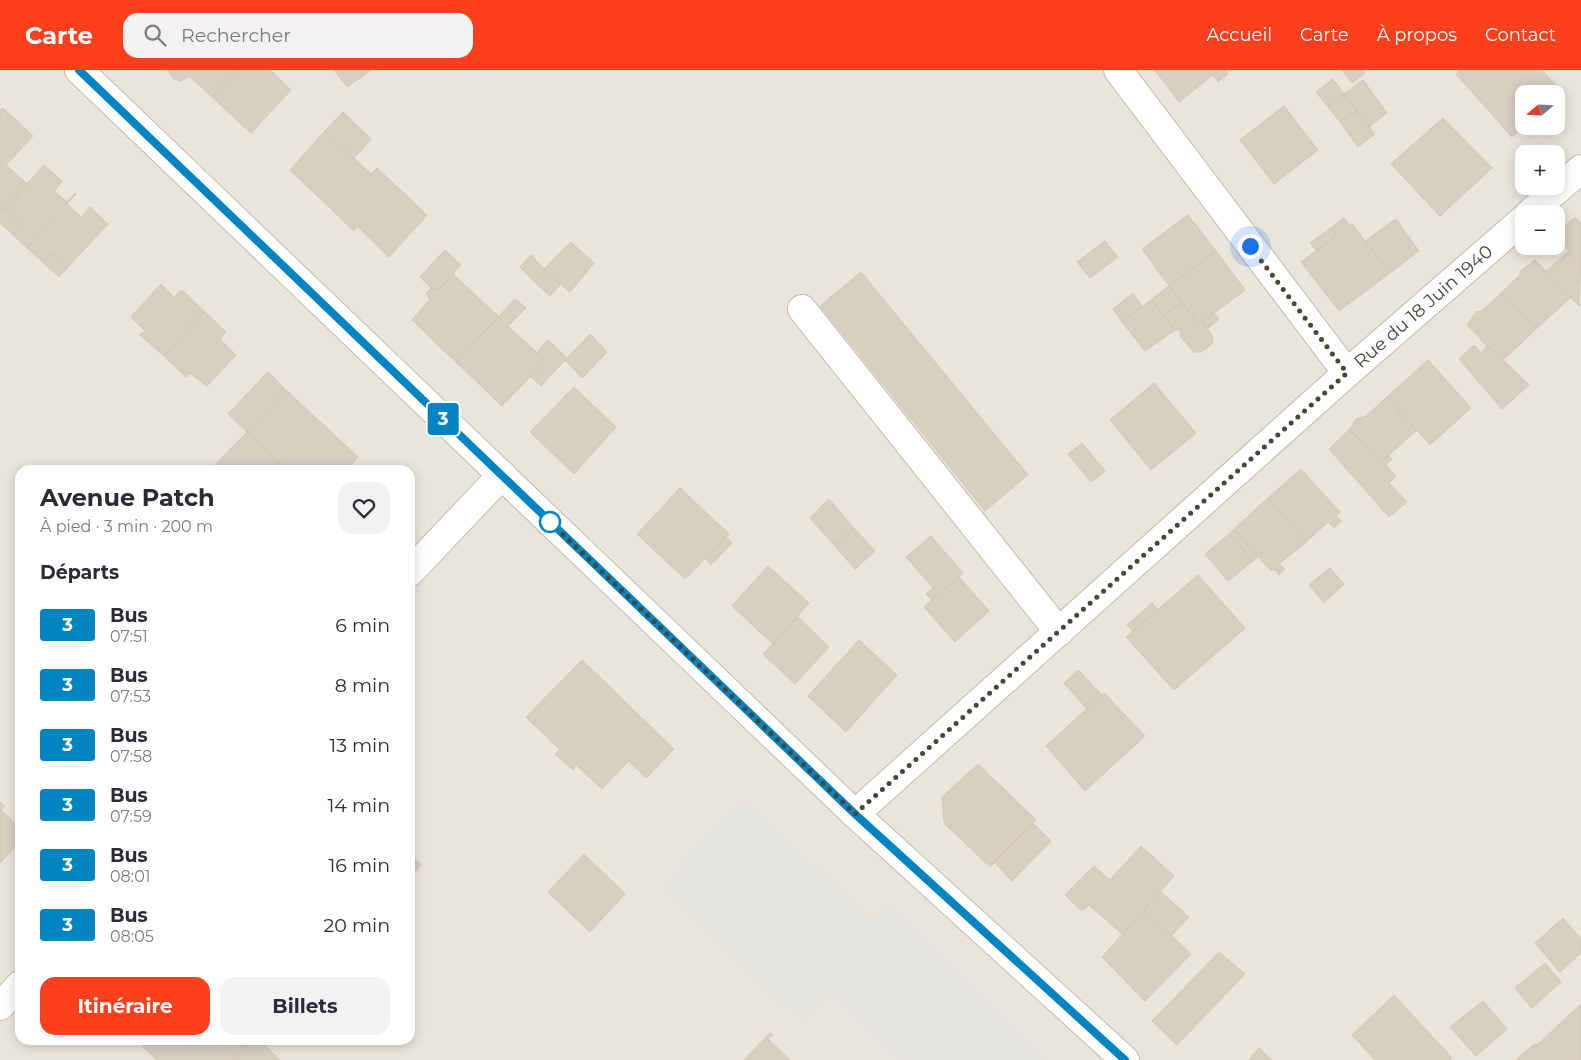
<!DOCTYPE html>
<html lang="fr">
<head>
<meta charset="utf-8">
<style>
  body { margin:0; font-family:Montserrat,sans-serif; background:#f2f2f3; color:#2b2b33; height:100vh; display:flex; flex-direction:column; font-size:19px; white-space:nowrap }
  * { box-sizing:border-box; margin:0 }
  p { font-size:16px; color:#7c7c81 }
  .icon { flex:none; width:28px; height:28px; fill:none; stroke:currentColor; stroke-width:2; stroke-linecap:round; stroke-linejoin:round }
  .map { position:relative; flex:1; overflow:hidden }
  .sheet { position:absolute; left:15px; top:395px; width:400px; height:580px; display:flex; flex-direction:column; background:#fff; border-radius:15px; box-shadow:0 2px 12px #0003 }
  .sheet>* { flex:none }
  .badge { padding:0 10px; border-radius:4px; font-size:18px; line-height:32px }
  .needle { width:32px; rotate:251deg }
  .tools { position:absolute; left:1515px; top:15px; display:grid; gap:10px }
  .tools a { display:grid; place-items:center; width:50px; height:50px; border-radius:10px; background:#fff; box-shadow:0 2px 12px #0003; font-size:25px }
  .you { position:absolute; width:25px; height:25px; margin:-12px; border:4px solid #fff; border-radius:50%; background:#1a73e8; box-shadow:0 0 0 8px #1a73e833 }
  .map>.badge { position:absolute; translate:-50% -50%; box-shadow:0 0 0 2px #fff }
  h2 { padding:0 25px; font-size:19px; line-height:45px }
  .round { display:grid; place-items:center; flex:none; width:52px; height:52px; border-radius:15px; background:#f2f2f3 }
  .headline { display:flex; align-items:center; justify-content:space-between; height:85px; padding:0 25px }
  h1 { font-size:24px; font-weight:700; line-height:38px }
  .cta { display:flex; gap:10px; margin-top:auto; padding:10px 25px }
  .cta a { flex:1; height:58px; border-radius:15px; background:#fc3f1d; color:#fff; font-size:20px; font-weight:700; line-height:58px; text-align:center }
  .cta a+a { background:#f2f2f3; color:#2b2b33 }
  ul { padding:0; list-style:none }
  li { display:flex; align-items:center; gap:15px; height:60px; padding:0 25px }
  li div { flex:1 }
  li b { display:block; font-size:19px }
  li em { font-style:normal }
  li .badge { min-width:55px; font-weight:700; text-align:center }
  header { display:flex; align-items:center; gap:30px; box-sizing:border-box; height:70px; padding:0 25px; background:#fc3f1d; color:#fff }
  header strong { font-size:24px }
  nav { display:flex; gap:28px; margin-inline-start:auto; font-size:18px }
  .search { width:350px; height:45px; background:#f2f2f3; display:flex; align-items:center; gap:12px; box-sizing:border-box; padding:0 18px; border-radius:15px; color:#7c7c81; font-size:19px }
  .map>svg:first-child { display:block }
  .residential { fill:#eae5da; fill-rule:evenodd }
  .parking { fill:#e5e3e0 }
  .building { fill:#d8cfc1; stroke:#d3c7b4 }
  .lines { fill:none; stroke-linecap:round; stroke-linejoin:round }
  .minor-casing { stroke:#c2bbae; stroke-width:30 }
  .minor { stroke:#fff; stroke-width:28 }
  .line-casing { stroke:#fff; stroke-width:11 }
  .line { stroke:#0085c2; stroke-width:8 }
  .walk { stroke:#4b4439; stroke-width:5; stroke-dasharray:0 9 }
  .stop-dot { fill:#fff; stroke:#0085c2; stroke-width:2.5 }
  .labels { text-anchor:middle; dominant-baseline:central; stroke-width:4; stroke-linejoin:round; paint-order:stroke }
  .street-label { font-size:18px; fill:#4b4439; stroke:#fff }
</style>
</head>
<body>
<header>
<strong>Carte</strong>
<div class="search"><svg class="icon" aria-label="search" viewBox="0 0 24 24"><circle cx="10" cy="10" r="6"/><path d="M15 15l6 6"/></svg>Rechercher</div>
<nav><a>Accueil</a><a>Carte</a><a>À propos</a><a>Contact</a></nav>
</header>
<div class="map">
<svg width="1581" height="990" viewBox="0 0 1581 990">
  <rect width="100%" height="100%" fill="#f6f3ec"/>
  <path class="residential" d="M 0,0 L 1581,0 L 1581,990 L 0,990 ZM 1524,24 L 1556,24 L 1556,56 L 1524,56 ZM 1524,84 L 1556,84 L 1556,116 L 1524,116 ZM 1524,144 L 1556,144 L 1556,176 L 1524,176 ZM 20,400 L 410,400 L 410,970 L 20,970 Z"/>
  <path class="parking" d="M 747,730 L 872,853 L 890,835 L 1047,990 L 898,990 L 830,923 L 802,952 L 663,815 Z"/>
  <path class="building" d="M 168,0 L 238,0 L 212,27 L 189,6 L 181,11 L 176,10 L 172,7 Z
    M 238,0 L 270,0 L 291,20 L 251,63 L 212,27 Z
    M 334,0 L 371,0 L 347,17 Z
    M 1155,0 L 1225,0 L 1228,4 L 1218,12 L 1213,5 L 1179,32 Z
    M 1342,0 L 1362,0 L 1365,3 L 1352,13 Z
    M 1460,0 L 1542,0 L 1562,22 L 1556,28 L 1556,24 L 1524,24 L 1524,56 L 1512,67 L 1456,4 Z
    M 1333,9 L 1344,24 L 1328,37 L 1316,22 Z
    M 1363,10 L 1387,43 L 1370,56 L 1344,24 Z
    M 1344,24 L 1357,40 L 1340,52 L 1328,37 Z
    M 1284,36 L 1318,80 L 1274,114 L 1240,70 Z
    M 3,38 L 33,66 L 6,95 L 27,114 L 0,143 L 0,40 Z
    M 1357,40 L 1375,64 L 1358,77 L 1340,52 Z
    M 343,42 L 371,69 L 354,88 L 325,61 Z
    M 1443,48 L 1492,98 L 1440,146 L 1391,94 Z
    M 325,61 L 371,104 L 377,98 L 427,145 L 389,187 L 357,156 L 354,161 L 290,100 Z
    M 44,95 L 62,111 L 54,121 L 67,132 L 75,123 L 76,124 L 27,178 L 12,164 L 21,154 L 4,138 Z
    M 68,135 L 81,147 L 90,137 L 108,154 L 67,198 L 51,183 L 43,192 L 27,178 Z
    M 4,138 L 21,154 L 12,164 L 0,153 L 0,143 Z
    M 1188,145 L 1216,181 L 1169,216 L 1142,179 Z
    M 1575,147 L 1581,153 L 1581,193 L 1556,168 L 1556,164 Z
    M 1344,148 L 1350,156 L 1352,154 L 1390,203 L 1339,241 L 1301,192 L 1337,165 L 1331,158 Z
    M 1396,149 L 1419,181 L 1390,203 L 1365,171 Z
    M 1331,158 L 1337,165 L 1317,181 L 1310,173 Z
    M 1105,171 L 1118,187 L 1090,208 L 1077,192 Z
    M 571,172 L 594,193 L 570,222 L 544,199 Z
    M 445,180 L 461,195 L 439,219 L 431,218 L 420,207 Z
    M 1216,181 L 1245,220 L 1199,254 L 1169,216 Z
    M 1569,181 L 1581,193 L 1579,236 L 1546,201 Z
    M 51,183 L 67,198 L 59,207 L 43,192 Z
    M 531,185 L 544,199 L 533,210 L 520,197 Z
    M 1535,190 L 1571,227 L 1536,259 L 1502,222 L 1520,205 L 1520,201 Z
    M 544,199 L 561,214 L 550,226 L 533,210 Z
    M 861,202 L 1028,405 L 985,441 L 820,236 Z
    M 453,204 L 499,247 L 456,292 L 412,250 L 430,229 L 426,223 L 431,218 L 439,219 Z
    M 161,214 L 174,227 L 182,220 L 204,241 L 164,286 L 140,265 L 145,261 L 131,247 Z
    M 1169,216 L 1182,232 L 1164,245 L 1151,230 Z
    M 1502,222 L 1536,259 L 1504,289 L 1498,287 L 1467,255 L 1477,241 L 1481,242 Z
    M 1133,223 L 1142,236 L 1122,252 L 1113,239 Z
    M 515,229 L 526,238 L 508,256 L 546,291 L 502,336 L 456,292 Z
    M 1151,230 L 1175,260 L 1145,281 L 1122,252 Z
    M 1182,232 L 1199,254 L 1203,251 L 1212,266 L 1213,273 L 1201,282 L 1194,282 L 1180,266 L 1181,260 L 1175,260 L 1164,245 Z
    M 204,241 L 226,262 L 220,269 L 236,285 L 207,316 L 190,303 L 186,307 L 164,286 Z
    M 1214,243 L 1219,249 L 1207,259 L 1203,251 Z
    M 590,264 L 607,282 L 582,308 L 565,290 Z
    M 548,270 L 567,288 L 541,316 L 531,307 L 546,291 L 537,282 Z
    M 1474,275 L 1481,283 L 1488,275 L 1529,315 L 1502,339 L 1459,289 Z
    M 1428,290 L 1471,338 L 1430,375 L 1387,327 Z
    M 268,302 L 286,320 L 247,362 L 228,344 Z
    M 1154,313 L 1196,363 L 1151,400 L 1110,350 Z
    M 574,317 L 616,357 L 574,404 L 530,362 Z
    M 286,320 L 358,387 L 346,400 L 287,400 L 247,362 Z
    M 1387,327 L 1416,361 L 1380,393 L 1350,359 L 1356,349 L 1366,346 Z
    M 1350,359 L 1380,393 L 1388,385 L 1392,389 L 1386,395 L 1396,406 L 1389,413 L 1407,432 L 1389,447 L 1329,379 Z
    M 247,362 L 287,400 L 210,400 Z
    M 1082,373 L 1105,401 L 1091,412 L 1068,384 Z
    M 1301,399 L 1340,442 L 1336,446 L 1342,451 L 1334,458 L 1328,452 L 1306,472 L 1268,428 Z
    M 680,418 L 729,464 L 685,509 L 637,464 Z
    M 1268,428 L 1306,472 L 1279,494 L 1285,499 L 1279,505 L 1274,499 L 1271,501 L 1234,459 Z
    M 829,429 L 854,458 L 834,475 L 810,448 Z
    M 854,458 L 875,481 L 855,499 L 834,475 Z
    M 1234,459 L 1258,487 L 1253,491 L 1229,464 Z
    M 1229,464 L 1253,491 L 1228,511 L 1205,484 Z
    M 931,466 L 963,503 L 932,530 L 926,524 L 933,518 L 906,487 Z
    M 726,467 L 732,473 L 711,495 L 705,488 Z
    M 768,496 L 809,533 L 773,574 L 732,536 Z
    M 1330,498 L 1344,514 L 1324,533 L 1309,515 Z
    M 1198,505 L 1245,558 L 1174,620 L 1126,567 Z
    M 959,507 L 989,541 L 955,572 L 924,537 Z
    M 1152,533 L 1158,540 L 1133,561 L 1127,555 Z
    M 798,547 L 829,577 L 795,614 L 763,584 Z
    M 859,570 L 897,605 L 846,662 L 808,626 Z
    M 582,590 L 674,679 L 646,708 L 629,691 L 602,719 L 576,695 L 573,700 L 555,684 L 560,680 L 526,647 Z
    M 1078,600 L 1102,625 L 1087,639 L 1064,613 Z
    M 1104,623 L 1145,666 L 1085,721 L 1046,676 Z
    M 978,694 L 1036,750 L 990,797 L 944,753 L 942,727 Z
    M 0,732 L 5,736 L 1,740 L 20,758 L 20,772 L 0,793 Z
    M 1033,753 L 1051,771 L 1012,811 L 994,792 Z
    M 1141,776 L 1174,806 L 1122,864 L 1089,835 L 1082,841 L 1065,825 L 1094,796 L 1110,810 Z
    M 410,784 L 421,795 L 410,807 Z
    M 584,784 L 625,824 L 590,862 L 548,822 Z
    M 1161,822 L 1189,847 L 1171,866 L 1144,840 Z
    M 1144,840 L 1191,884 L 1145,931 L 1102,887 Z
    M 1563,848 L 1581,869 L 1581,883 L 1560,902 L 1535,873 Z
    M 1219,882 L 1245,904 L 1177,975 L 1152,951 Z
    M 1545,893 L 1561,912 L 1532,938 L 1515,918 Z
    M 1394,925 L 1452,988 L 1450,990 L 1375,990 L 1352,965 Z
    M 1483,931 L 1507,959 L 1476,986 L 1450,957 Z
    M 1581,934 L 1581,990 L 1516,990 L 1534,974 L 1537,975 Z
    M 770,963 L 773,965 L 768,969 L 790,990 L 744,990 Z
    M 144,970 L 253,970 L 234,990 L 157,990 L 139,973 Z
    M 253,970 L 260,970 L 280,990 L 234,990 Z
    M 1259,978 L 1272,990 L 1249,990 Z"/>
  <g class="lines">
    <g class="minor-casing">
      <g id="minor">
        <path d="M 79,0 L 855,744 L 1125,990"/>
        <path d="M 1118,0 L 1347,303"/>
        <path d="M 1529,144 L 1581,99"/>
        <path d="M 802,239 L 1059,562"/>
        <path d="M 410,502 L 502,405"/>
        <path id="s1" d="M 855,744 L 1347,303 L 1524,149"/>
        <path d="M 0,936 L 20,915"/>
      </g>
    </g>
    <use href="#minor" class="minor"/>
  </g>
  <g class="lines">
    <g class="line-casing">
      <path id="line" d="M 79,0 L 855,744 L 1125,990"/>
    </g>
    <use href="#line" class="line"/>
    <path class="walk" d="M 550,452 L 855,744 L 1347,303 L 1250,176"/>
  </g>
  <circle class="stop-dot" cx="550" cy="452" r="10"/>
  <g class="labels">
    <g class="street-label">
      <text stroke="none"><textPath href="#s1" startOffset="762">Rue du 18 Juin 1940</textPath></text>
    </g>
  </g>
</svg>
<div class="tools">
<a><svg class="needle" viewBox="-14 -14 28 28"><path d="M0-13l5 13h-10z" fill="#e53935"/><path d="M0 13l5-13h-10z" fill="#7c7c81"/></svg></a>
<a>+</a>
<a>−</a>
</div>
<div class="you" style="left:1250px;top:176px"></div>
<b class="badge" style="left:443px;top:349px;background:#0085c2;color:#fff">3</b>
<section class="sheet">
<div class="headline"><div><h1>Avenue Patch</h1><p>À pied · 3 min · 200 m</p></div><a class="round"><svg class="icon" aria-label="heart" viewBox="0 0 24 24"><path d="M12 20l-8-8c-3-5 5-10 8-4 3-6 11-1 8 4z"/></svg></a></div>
<h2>Départs</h2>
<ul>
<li><span class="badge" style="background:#0085c2;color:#fff">3</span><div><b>Bus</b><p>07:51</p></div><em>6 min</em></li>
<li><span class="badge" style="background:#0085c2;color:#fff">3</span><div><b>Bus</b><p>07:53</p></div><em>8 min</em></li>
<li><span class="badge" style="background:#0085c2;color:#fff">3</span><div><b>Bus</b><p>07:58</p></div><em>13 min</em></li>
<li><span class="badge" style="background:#0085c2;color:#fff">3</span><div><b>Bus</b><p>07:59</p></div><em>14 min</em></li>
<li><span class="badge" style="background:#0085c2;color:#fff">3</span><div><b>Bus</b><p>08:01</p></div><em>16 min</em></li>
<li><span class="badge" style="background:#0085c2;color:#fff">3</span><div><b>Bus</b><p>08:05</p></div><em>20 min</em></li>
</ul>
<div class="cta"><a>Itinéraire</a><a>Billets</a></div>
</section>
</div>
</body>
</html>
